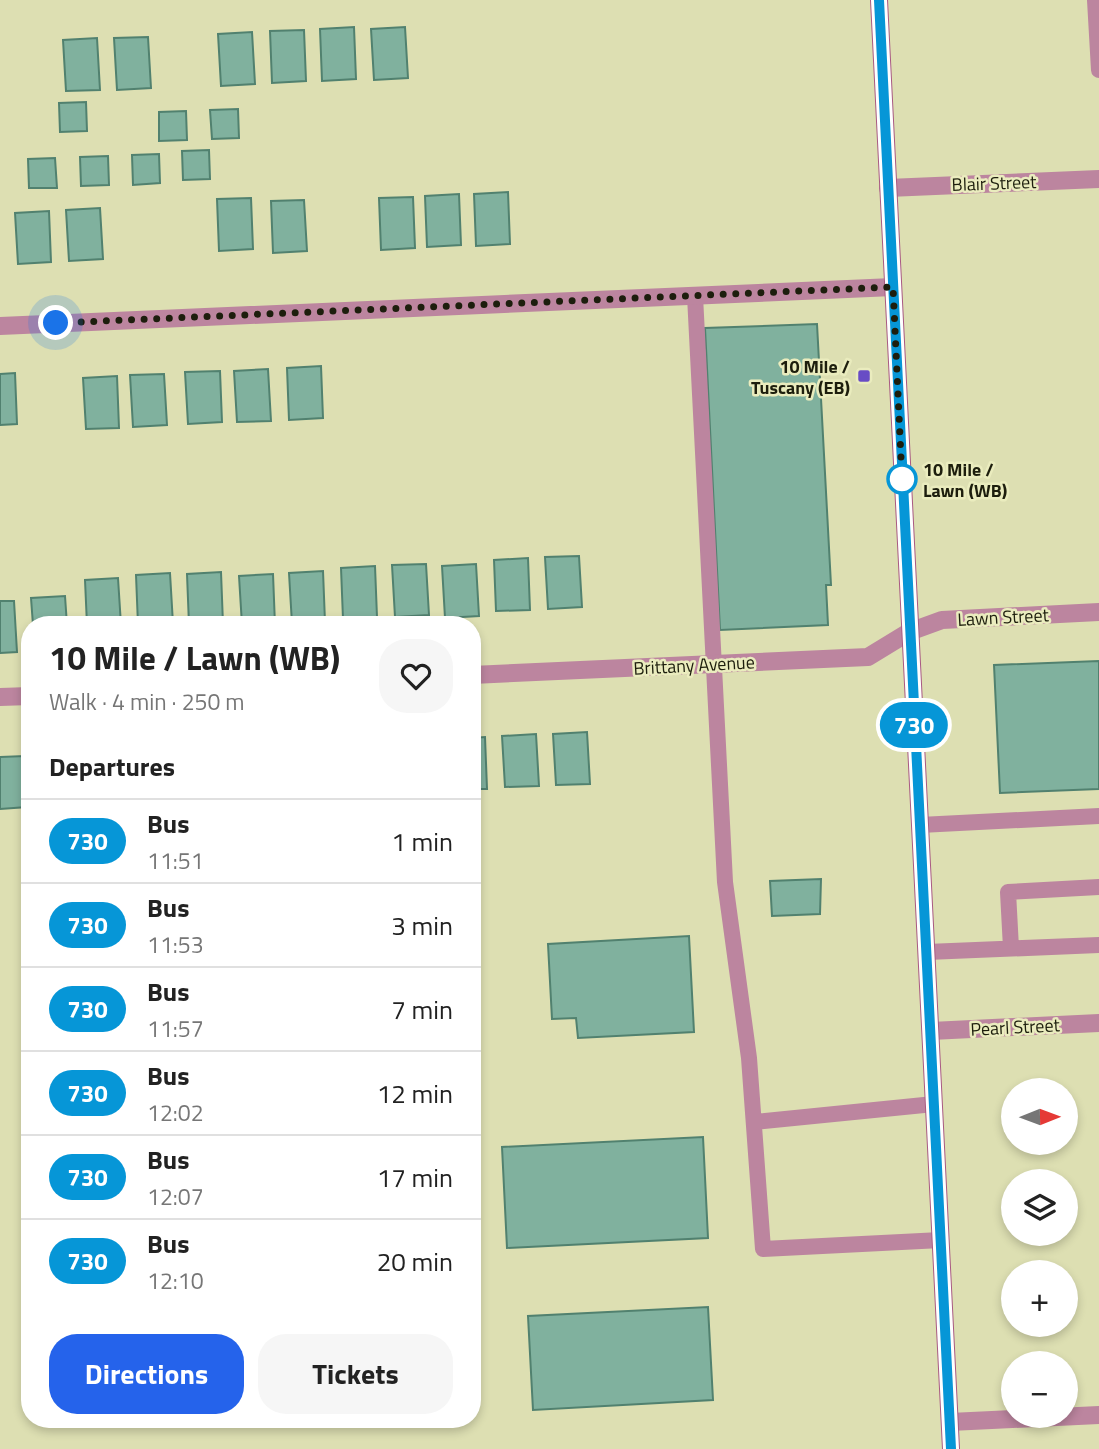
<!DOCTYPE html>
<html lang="en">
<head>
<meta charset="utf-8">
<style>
  body { margin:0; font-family:"Titillium Web",sans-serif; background:#f6f6f6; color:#222; height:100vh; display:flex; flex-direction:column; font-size:26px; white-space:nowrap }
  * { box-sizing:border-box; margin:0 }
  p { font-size:23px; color:#767676 }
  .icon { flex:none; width:38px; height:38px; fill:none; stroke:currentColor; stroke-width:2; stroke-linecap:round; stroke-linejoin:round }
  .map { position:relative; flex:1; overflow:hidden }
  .side { position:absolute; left:21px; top:616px; width:460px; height:812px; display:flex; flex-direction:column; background:#fff; border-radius:28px; box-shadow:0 4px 10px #0003 }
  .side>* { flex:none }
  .badge { padding:0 14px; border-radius:23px; font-size:24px; line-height:46px }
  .needle { width:46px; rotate:89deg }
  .buttons { position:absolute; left:1001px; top:1078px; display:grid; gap:14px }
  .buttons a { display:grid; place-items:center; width:77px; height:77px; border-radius:50%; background:#fff; box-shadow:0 4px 10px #0003; font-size:35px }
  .you { position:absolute; width:35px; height:35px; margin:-18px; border:5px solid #fff; border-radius:50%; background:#1a73e8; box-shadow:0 0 0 10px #1a73e833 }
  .map>.badge { position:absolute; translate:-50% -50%; box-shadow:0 0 0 4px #fff }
  h2 { padding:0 28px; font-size:26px; line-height:63px }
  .round { display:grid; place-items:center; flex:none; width:74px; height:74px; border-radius:28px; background:#f6f6f6 }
  .headline { display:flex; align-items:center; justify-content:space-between; height:119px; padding:0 28px }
  h1 { font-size:33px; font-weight:700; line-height:52px }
  .action { display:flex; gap:14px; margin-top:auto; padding:14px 28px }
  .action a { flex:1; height:80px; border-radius:28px; background:#2563eb; color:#fff; font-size:28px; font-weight:700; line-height:80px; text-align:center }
  .action a+a { background:#f6f6f6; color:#222 }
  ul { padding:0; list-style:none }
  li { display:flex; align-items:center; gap:21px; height:84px; padding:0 28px; border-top:2px solid #e0e0e0 }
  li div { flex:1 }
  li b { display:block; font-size:26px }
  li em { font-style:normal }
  li .badge { min-width:77px; font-weight:700; text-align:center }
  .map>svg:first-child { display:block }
  .building { fill:#80b19e; stroke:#51816f; stroke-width:2 }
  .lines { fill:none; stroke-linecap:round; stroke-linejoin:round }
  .service { stroke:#bc859f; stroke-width:16 }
  .minor { stroke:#bc859f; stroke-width:18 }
  .secondary { stroke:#a85982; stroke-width:18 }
  .line-casing { stroke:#fff; stroke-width:16 }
  .line { stroke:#0696d7; stroke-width:10 }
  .walk { stroke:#1d1e0d; stroke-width:7; stroke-dasharray:0 12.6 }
  .poi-dot { fill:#684cc5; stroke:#eaecbe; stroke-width:2.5 }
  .stop-dot { fill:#fff; stroke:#0696d7; stroke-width:3.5 }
  .labels { text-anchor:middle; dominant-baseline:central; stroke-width:5; stroke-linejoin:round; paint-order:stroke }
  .street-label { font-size:18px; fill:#1d1e0d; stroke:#eaecbe }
  .poi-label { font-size:18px; font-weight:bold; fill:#1d1e0d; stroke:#eaecbe; text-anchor:end }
  .stop-label { font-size:18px; font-weight:bold; fill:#1d1e0d; stroke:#eaecbe; text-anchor:start }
</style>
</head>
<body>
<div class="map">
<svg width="1099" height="1449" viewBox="0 0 1099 1449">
  <rect width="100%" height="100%" fill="#dddfb2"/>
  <path class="building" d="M 354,27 L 356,79 L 322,81 L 320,29 Z
    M 405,27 L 408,78 L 374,80 L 371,29 Z
    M 304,30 L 306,81 L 272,83 L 270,31 Z
    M 252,32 L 255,84 L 221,86 L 218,34 Z
    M 148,37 L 151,88 L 117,90 L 114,38 Z
    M 97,38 L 100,90 L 66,91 L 63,40 Z
    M 86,102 L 87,131 L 60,132 L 59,103 Z
    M 238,109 L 239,138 L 212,139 L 210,110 Z
    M 186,111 L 187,140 L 159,141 L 159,112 Z
    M 209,150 L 210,179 L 183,180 L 182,151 Z
    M 159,154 L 160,183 L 133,185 L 132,155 Z
    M 108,156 L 109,185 L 81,186 L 80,157 Z
    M 55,158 L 57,188 L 29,188 L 28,159 Z
    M 508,192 L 510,244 L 476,246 L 474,194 Z
    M 459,194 L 461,245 L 427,247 L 425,196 Z
    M 413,197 L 415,248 L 381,250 L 379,198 Z
    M 251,198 L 253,249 L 219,251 L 217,199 Z
    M 304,200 L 307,251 L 273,253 L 271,201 Z
    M 100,208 L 103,259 L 69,261 L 66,210 Z
    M 49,211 L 51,262 L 18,264 L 15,213 Z
    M 817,324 L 831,585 L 826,585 L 828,625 L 720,630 L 705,328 Z
    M 321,366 L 323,418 L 289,420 L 287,368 Z
    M 268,369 L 271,421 L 237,422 L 234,371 Z
    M 220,371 L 222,422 L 188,424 L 185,372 Z
    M 15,373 L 17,424 L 0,425 L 0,374 Z
    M 164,374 L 167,425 L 133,427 L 130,375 Z
    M 117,376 L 119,428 L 86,429 L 83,378 Z
    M 579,556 L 582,607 L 548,609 L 545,557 Z
    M 528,558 L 530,610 L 496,611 L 494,560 Z
    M 426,564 L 429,615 L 395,617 L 392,565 Z
    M 476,564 L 479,616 L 445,618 L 442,566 Z
    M 375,566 L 377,617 L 343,619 L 341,568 Z
    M 323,571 L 325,622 L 292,624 L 289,573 Z
    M 221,572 L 223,624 L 189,625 L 187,574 Z
    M 170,573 L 173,624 L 138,625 L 136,575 Z
    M 273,574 L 275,625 L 242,625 L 239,576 Z
    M 118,578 L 121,625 L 87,625 L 85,580 Z
    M 65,596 L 67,625 L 33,625 L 31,598 Z
    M 0,601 L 14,601 L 17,652 L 0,653 Z
    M 1099,661 L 1099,789 L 1000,793 L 994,665 Z
    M 587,732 L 590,784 L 556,785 L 553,734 Z
    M 536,734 L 539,786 L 505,787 L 502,736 Z
    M 485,737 L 487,789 L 472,789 L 472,738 Z
    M 25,756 L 27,807 L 0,809 L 0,757 Z
    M 821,879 L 820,914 L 772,916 L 770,881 Z
    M 689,936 L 694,1032 L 578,1038 L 576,1018 L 552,1019 L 548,944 Z
    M 703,1137 L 708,1238 L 507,1248 L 502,1147 Z
    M 708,1307 L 713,1400 L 533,1410 L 528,1316 Z"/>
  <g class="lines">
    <path class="service" d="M 1095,0 L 1099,70
      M 695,296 L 725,882 L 749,1058 L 763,1249 L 941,1240
      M 920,825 L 1099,816
      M 1011,948 L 1008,892 L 1099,887
      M 927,952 L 1099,945
      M 754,1122 L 934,1104"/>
    <path class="minor" d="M 888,188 L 1099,179
      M 0,326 L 893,287
      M 472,675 L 868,657 L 909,632 L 942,620 L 1099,612
      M 0,697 L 30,696
      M 931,1031 L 1099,1023
      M 950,1422 L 1099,1415"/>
    <path class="secondary" d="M 879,0 L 951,1449"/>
  </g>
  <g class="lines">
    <g class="line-casing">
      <path id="line" d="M 879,0 L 951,1449"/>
    </g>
    <use href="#line" class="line"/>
    <path class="walk" d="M 56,323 L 893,287 L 902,479"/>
  </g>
  <rect class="poi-dot" x="857" y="369" width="14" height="14" rx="3.5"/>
  <circle class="stop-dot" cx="902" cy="479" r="14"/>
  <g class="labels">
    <g class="street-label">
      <text transform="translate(994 183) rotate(-2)">Blair Street</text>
      <text transform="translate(1003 617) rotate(-3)">Lawn Street</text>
      <text transform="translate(694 665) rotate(-3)">Brittany Avenue</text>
      <text transform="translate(1015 1027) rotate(-3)">Pearl Street</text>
    </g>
    <g class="poi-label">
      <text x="850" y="366">10 Mile /<tspan x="850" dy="21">Tuscany (EB)</tspan></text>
    </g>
    <g class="stop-label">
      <text x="923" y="469">10 Mile /<tspan x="923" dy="21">Lawn (WB)</tspan></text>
    </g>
  </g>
</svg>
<div class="buttons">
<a><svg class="needle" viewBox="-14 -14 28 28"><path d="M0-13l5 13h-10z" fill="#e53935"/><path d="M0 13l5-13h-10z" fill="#767676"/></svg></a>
<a><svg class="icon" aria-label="layers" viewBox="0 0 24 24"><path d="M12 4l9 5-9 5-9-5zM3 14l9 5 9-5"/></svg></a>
<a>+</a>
<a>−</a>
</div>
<div class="you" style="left:56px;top:323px"></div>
<b class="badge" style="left:914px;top:725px;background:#0696d7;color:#fff">730</b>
<section class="side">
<div class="headline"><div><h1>10 Mile / Lawn (WB)</h1><p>Walk · 4 min · 250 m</p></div><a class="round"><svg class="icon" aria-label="heart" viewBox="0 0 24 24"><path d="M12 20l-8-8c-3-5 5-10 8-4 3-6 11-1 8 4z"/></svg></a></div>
<h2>Departures</h2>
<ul>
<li><span class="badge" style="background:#0696d7;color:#fff">730</span><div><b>Bus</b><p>11:51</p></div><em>1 min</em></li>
<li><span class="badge" style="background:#0696d7;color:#fff">730</span><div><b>Bus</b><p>11:53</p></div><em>3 min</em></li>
<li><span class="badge" style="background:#0696d7;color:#fff">730</span><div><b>Bus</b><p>11:57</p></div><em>7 min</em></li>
<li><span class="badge" style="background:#0696d7;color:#fff">730</span><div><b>Bus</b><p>12:02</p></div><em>12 min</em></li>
<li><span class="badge" style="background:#0696d7;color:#fff">730</span><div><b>Bus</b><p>12:07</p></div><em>17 min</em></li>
<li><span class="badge" style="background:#0696d7;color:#fff">730</span><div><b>Bus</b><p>12:10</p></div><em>20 min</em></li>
</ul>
<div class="action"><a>Directions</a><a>Tickets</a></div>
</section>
</div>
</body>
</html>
